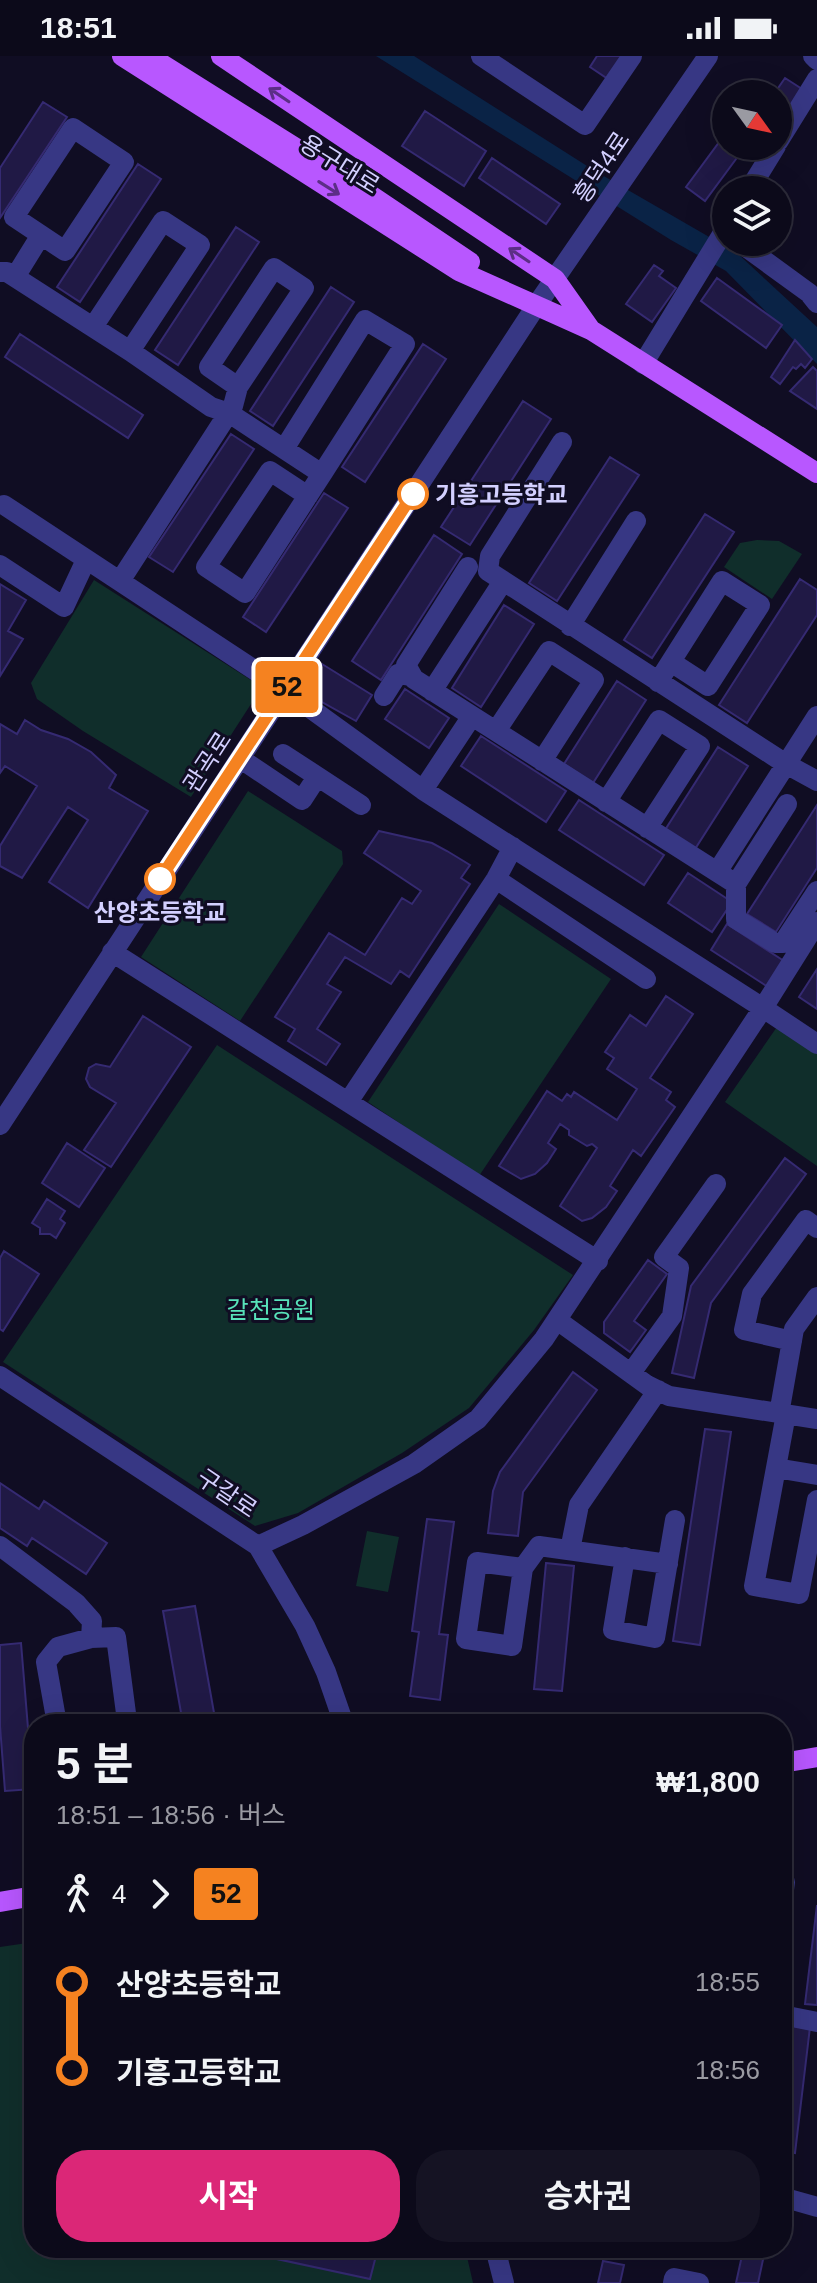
<!DOCTYPE html>
<html lang="ko">
<head>
<meta charset="utf-8">
<style>
  body { margin:0; font-family:Arial,"Noto Sans KR",sans-serif; background:#151323; color:#f1f3f6; height:100vh; display:flex; flex-direction:column; font-size:30px; white-space:nowrap }
  * { box-sizing:border-box; margin:0 }
  p { font-size:26px; color:#9a9aa2 }
  .icon { flex:none; width:44px; height:44px; fill:none; stroke:currentColor; stroke-width:2; stroke-linecap:round; stroke-linejoin:round }
  .map { position:relative; flex:1; overflow:hidden }
  .details { position:absolute; left:24px; top:1658px; width:768px; height:544px; display:flex; flex-direction:column; background:#0c0a1a; border-radius:32px; box-shadow:0 8px 32px #0002,0 0 0 2px #2c2b39 }
  .details>* { flex:none }
  .badge { padding:0 16px; border-radius:6px; font-size:28px; line-height:52px }
  .needle { width:52px; rotate:123deg }
  .fabs { position:absolute; left:712px; top:24px; display:grid; gap:16px }
  .fabs a { display:grid; place-items:center; width:80px; height:80px; border-radius:50%; background:#0c0a1a; box-shadow:0 8px 32px #0002,0 0 0 2px #2c2b39; font-size:40px }
  .map>.badge { position:absolute; translate:-50% -50%; box-shadow:0 0 0 4px #fff }
  .legs { display:flex; align-items:center; gap:12px; height:88px; padding:0 32px; font-size:26px }
  .legs p { margin-inline-start:auto }
  .summary { display:flex; align-items:center; justify-content:space-between; height:136px; padding:0 32px }
  h1 { font-size:44px; font-weight:700; line-height:60px }
  .primary-button { display:flex; gap:16px; margin-top:auto; padding:16px 32px }
  .primary-button a { flex:1; height:92px; border-radius:32px; background:#db2777; color:#fff; font-size:32px; font-weight:700; line-height:92px; text-align:center }
  .primary-button a+a { background:#151323; color:#f1f3f6 }
  ul { padding:0 32px; list-style:none }
  li { display:flex; align-items:center; gap:28px; height:88px; font-size:30px }
  li i { display:grid; place-items:center; width:12px; height:100%; margin:0 10px; background:currentColor }
  li i::after { content:''; width:20px; height:20px; margin:-10px; border:6px solid; border-radius:50%; background:#0c0a1a }
  li p { margin-inline-start:auto }
  li:first-child i { background:linear-gradient(#0000 50%,currentColor 0) }
  li:last-child i { background:linear-gradient(currentColor 50%,#0000 0) }
  .status { display:flex; justify-content:space-between; align-items:center; height:56px; padding:0 40px; background:#0c0a1a; direction:ltr }
  .status svg { height:22px; fill:currentColor }
  .map>svg:first-child { display:block }
  .green { fill:#102e2b }
  .water { fill:#0a2346 }
  .building { fill:#201945; stroke:#352a72; stroke-width:2 }
  .lines { fill:none; stroke-linecap:round; stroke-linejoin:round }
  .minor { stroke:#373784; stroke-width:20 }
  .major { stroke:#b857ff; stroke-width:20 }
  .oneway { stroke:#5c2e86 }
  .line-1-casing { stroke:#fff; stroke-width:18 }
  .line-1 { stroke:#f58220; stroke-width:12 }
  .stop-1-dot { fill:#fff; stroke:#f58220; stroke-width:4 }
  .labels { text-anchor:middle; dominant-baseline:central; stroke-width:6; stroke-linejoin:round; paint-order:stroke }
  .street-label { font-size:24px; fill:#d3d0ff; stroke:#100d23 }
  .stop-label { font-size:24px; font-weight:bold; fill:#d3d0ff; stroke:#100d23; text-anchor:start }
  .park-label { font-size:24px; fill:#58e3ba; stroke:#100d23 }
</style>
</head>
<body>
<div class="status"><b>18:51</b><svg viewBox="0 0 49 12"><path d="M0 12V9h3v3zM5 12V6h3v6zM10 12V3h3v9zM15 12V0h3v12zM26 1h20v11H26zM47 4h2v5h-2z"/></svg></div>
<div class="map">
<svg width="817" height="2227" viewBox="0 0 817 2227">
  <rect width="100%" height="100%" fill="#100d23"/>
  <path class="green" d="M 757,484 L 779,485 L 802,498 L 772,543 L 724,511 L 740,487 Z
    M 94,524 L 262,631 L 191,741 L 83,675 L 37,643 L 31,627 Z
    M 248,735 L 342,795 L 343,808 L 240,965 L 141,901 Z
    M 499,848 L 611,923 L 479,1120 L 368,1046 Z
    M 779,968 L 817,994 L 817,1110 L 725,1046 Z
    M 217,989 L 573,1219 L 534,1274 L 469,1352 L 402,1397 L 298,1457 L 255,1470 L 3,1306 Z
    M 367,1475 L 399,1481 L 388,1536 L 356,1530 Z
    M 34,1886 L 34,2192 L 465,2192 L 473,2227 L 0,2227 L 0,1891 Z"/>
  <path class="water" d="M 376,0 L 414,0 L 595,115 L 737,197 L 817,271 L 817,308 L 726,215 L 671,184 Z"/>
  <path class="building" d="M 597,0 L 623,0 L 608,23 L 590,11 Z
    M 785,22 L 802,33 L 778,67 L 778,38 L 774,38 Z
    M 43,46 L 67,61 L 0,162 L 0,112 Z
    M 425,55 L 486,95 L 464,130 L 402,90 Z
    M 720,85 L 739,99 L 705,145 L 686,131 Z
    M 492,102 L 560,148 L 546,168 L 479,122 Z
    M 138,108 L 161,123 L 80,246 L 57,231 Z
    M 236,171 L 259,186 L 178,309 L 155,294 Z
    M 654,209 L 663,215 L 659,220 L 676,232 L 652,266 L 626,248 Z
    M 717,222 L 782,269 L 766,292 L 701,245 Z
    M 331,231 L 354,246 L 273,370 L 250,355 Z
    M 20,278 L 143,359 L 128,382 L 5,301 Z
    M 795,284 L 812,303 L 805,312 L 801,308 L 796,313 L 793,311 L 780,328 L 771,321 Z
    M 423,288 L 446,303 L 365,426 L 342,411 Z
    M 813,311 L 817,315 L 817,353 L 790,335 Z
    M 523,345 L 551,363 L 470,489 L 441,471 Z
    M 231,378 L 254,393 L 173,516 L 149,501 Z
    M 610,401 L 639,419 L 557,545 L 529,527 Z
    M 324,437 L 348,452 L 266,576 L 243,561 Z
    M 705,458 L 734,476 L 652,602 L 624,584 Z
    M 434,479 L 462,498 L 381,624 L 352,605 Z
    M 800,523 L 817,534 L 817,559 L 747,667 L 719,649 Z
    M 0,528 L 26,544 L 8,575 L 23,583 L 0,620 Z
    M 504,549 L 534,568 L 481,651 L 452,632 Z
    M 322,608 L 372,639 L 356,665 L 322,646 L 315,620 Z
    M 617,625 L 646,644 L 593,727 L 564,708 Z
    M 405,633 L 449,662 L 429,692 L 385,663 Z
    M 25,664 L 41,674 L 68,683 L 91,696 L 116,719 L 109,732 L 148,755 L 88,852 L 49,826 L 88,764 L 68,751 L 22,822 L 0,810 L 0,790 L 37,730 L 5,710 L 0,717 L 0,668 L 17,678 Z
    M 481,680 L 566,735 L 546,766 L 461,710 Z
    M 718,691 L 748,710 L 695,793 L 665,774 Z
    M 579,744 L 664,799 L 644,829 L 559,774 Z
    M 817,749 L 817,812 L 776,876 L 747,858 Z
    M 379,775 L 432,787 L 447,795 L 470,809 L 461,822 L 470,828 L 409,921 L 400,915 L 391,928 L 345,901 L 327,928 L 341,936 L 317,973 L 340,988 L 326,1009 L 288,985 L 295,973 L 275,961 L 329,877 L 365,899 L 402,842 L 412,848 L 421,835 L 364,797 Z
    M 688,817 L 732,846 L 712,876 L 668,847 Z
    M 727,868 L 784,905 L 768,931 L 711,894 Z
    M 817,913 L 817,953 L 799,941 Z
    M 666,940 L 693,958 L 650,1022 L 671,1036 L 666,1044 L 675,1051 L 641,1100 L 633,1094 L 610,1130 L 617,1135 L 606,1151 L 592,1162 L 582,1165 L 560,1150 L 597,1092 L 592,1088 L 587,1090 L 569,1079 L 569,1074 L 560,1068 L 548,1087 L 556,1093 L 547,1107 L 535,1118 L 521,1123 L 499,1110 L 547,1035 L 562,1045 L 567,1038 L 571,1041 L 574,1036 L 617,1064 L 637,1033 L 607,1013 L 614,1002 L 605,996 L 630,959 L 646,970 Z
    M 143,960 L 191,991 L 111,1111 L 84,1094 L 116,1047 L 90,1031 L 86,1023 L 89,1012 L 96,1008 L 110,1011 Z
    M 67,1087 L 105,1112 L 79,1151 L 42,1127 Z
    M 785,1102 L 806,1118 L 711,1247 L 694,1322 L 672,1317 L 691,1230 Z
    M 47,1143 L 65,1155 L 60,1163 L 65,1167 L 56,1182 L 50,1178 L 40,1178 L 40,1172 L 32,1167 Z
    M 4,1195 L 39,1218 L 3,1275 L 0,1273 L 0,1202 Z
    M 648,1204 L 667,1218 L 634,1265 L 646,1274 L 630,1296 L 604,1277 L 604,1266 Z
    M 573,1316 L 597,1334 L 523,1436 L 518,1480 L 488,1477 L 493,1435 L 500,1416 Z
    M 705,1373 L 731,1376 L 700,1589 L 673,1585 Z
    M 0,1427 L 39,1453 L 44,1445 L 107,1487 L 86,1518 L 32,1482 L 27,1490 L 0,1472 Z
    M 427,1463 L 454,1466 L 439,1578 L 448,1579 L 440,1644 L 410,1640 L 419,1576 L 412,1575 Z
    M 546,1507 L 574,1510 L 562,1635 L 534,1633 Z
    M 195,1550 L 216,1668 L 183,1668 L 163,1555 Z
    M 21,1587 L 33,1733 L 5,1735 L 0,1670 L 0,1589 Z
    M 817,1849 L 817,1949 L 805,1948 Z
    M 787,1968 L 810,1971 L 795,2097 L 782,2095 L 782,2009 Z
    M 378,2192 L 370,2223 L 230,2193 L 230,2192 Z
    M 743,2195 L 764,2199 L 758,2227 L 736,2227 Z
    M 603,2205 L 624,2209 L 620,2227 L 598,2227 Z"/>
  <g class="lines">
    <path class="minor" d="M 481,0 L 585,69 L 632,0
      M 813,0 L 817,4
      M 778,86 L 817,23
      M 749,134 L 776,90
      M 739,186 L 809,237 L 817,247
      M 0,216 L 7,216 L 130,295 L 211,351 L 229,357 L 322,418 L 405,288 L 365,264 L 284,393
      M 15,221 L 41,179 L 65,195 L 124,106 L 73,72 L 14,161 L 41,179
      M 93,271 L 163,165 L 200,189 L 130,295
      M 643,308 L 726,172
      M 562,386 L 490,500 L 488,515 L 786,708 L 817,725
      M 308,440 L 270,415 L 206,511 L 245,537 L 322,418
      M 4,449 L 285,634 L 423,734 L 763,952 L 544,1283 L 478,1363 L 414,1408 L 303,1469 L 258,1490
      M 0,509 L 64,551 L 86,504
      M 468,511 L 406,609 L 414,623 L 736,828
      M 120,525 L 233,350 L 238,331 L 304,232 L 274,212 L 209,311 L 238,331
      M 570,570 L 636,465
      M 658,626 L 722,525 L 760,549 L 708,630 L 671,606
      M 432,635 L 502,527
      M 384,640 L 398,618 L 412,620
      M 496,675 L 549,595 L 594,624 L 542,705
      M 283,698 L 361,749
      M 241,703 L 302,744 L 317,721
      M 423,734 L 472,660
      M 606,746 L 659,664 L 700,690 L 647,772
      M 787,748 L 736,828 L 736,863 L 775,887 L 783,887 L 817,835
      M 717,816 L 817,660
      M 496,823 L 646,923
      M 817,866 L 763,952 L 817,988
      M 112,896 L 598,1205
      M 348,1046 L 496,823 L 513,791
      M 0,1069 L 536,250 L 708,0
      M 557,1264 L 647,1329 L 669,1340 L 817,1363
      M 792,1285 L 744,1274 L 752,1238 L 806,1164 L 817,1172
      M 631,1317 L 672,1260 L 679,1212 L 664,1201 L 716,1128
      M 0,1320 L 258,1490 L 305,1570 L 326,1616 L 344,1668
      M 779,1358 L 794,1273 L 817,1241
      M 786,1358 L 754,1530 L 799,1538 L 817,1444
      M 776,1412 L 817,1419
      M 0,1490 L 76,1547 L 92,1565 L 91,1582
      M 570,1494 L 579,1449 L 658,1334
      M 625,1501 L 613,1574 L 655,1582 L 675,1464
      M 477,1506 L 523,1512 L 512,1590 L 466,1583 Z
      M 523,1512 L 539,1490 L 668,1508
      M 57,1668 L 46,1606 L 58,1591 L 91,1582 L 116,1581 L 127,1665 L 125,1668
      M 782,1826 L 785,1826 L 782,1849
      M 782,1959 L 817,1966
      M 782,2141 L 817,2151
      M 495,2192 L 504,2227
      M 673,2227 L 674,2222 L 699,2227"/>
    <path class="major" d="M 122,0 L 459,215 L 591,274 L 817,417
      M 149,0 L 363,134 L 470,206
      M 221,0 L 555,223 L 591,274
      M 782,1707 L 817,1701
      M 0,1846 L 34,1840"/>
  </g>
  <defs><path id="oneway-shaft" d="M-6 0H5M1.5-3L5.5 0L1.5 3" fill="none" stroke-width="1.6" stroke-linecap="round" stroke-linejoin="round" transform="scale(2)"/></defs>
  <g class="oneway">
    <use href="#oneway-shaft" transform="translate(279 39) rotate(-146)"/>
    <use href="#oneway-shaft" transform="translate(329 132) rotate(32)"/>
    <use href="#oneway-shaft" transform="translate(519 199) rotate(-146)"/>
  </g>
  <g class="lines">
    <g class="line-1-casing">
      <path id="line-1" d="M 160,823 L 413,438"/>
    </g>
    <use href="#line-1" class="line-1"/>
  </g>
  <g class="stop-1-dot">
    <circle cx="413" cy="438" r="14"/>
    <circle cx="160" cy="823" r="14"/>
  </g>
  <g class="labels">
    <g class="street-label">
      <text transform="translate(340 108) rotate(32)">용구대로</text>
      <text transform="translate(601 111) rotate(-56)">흥덕4로</text>
      <text transform="translate(207 706) rotate(-57)">관곡로</text>
      <text transform="translate(227 1437) rotate(34)">구갈로</text>
    </g>
    <g class="stop-label">
      <text x="435" y="438">기흥고등학교</text>
      <text x="160" y="856" text-anchor="middle">산양초등학교</text>
    </g>
    <g class="park-label">
      <text x="271" y="1253">갈천공원</text>
    </g>
  </g>
</svg>
<div class="fabs">
<a><svg class="needle" viewBox="-14 -14 28 28"><path d="M0-13l5 13h-10z" fill="#e53935"/><path d="M0 13l5-13h-10z" fill="#9a9aa2"/></svg></a>
<a><svg class="icon" aria-label="layers" viewBox="0 0 24 24"><path d="M12 4l9 5-9 5-9-5zM3 14l9 5 9-5"/></svg></a>
</div>
<b class="badge" style="left:287px;top:631px;background:#f58220;color:#111">52</b>
<section class="details">
<div class="summary"><div><h1>5 분</h1><p>18:51 – 18:56 · 버스</p></div><b>₩1,800</b></div>
<div class="legs"><svg class="icon" aria-label="walk" viewBox="0 0 24 24"><circle cx="13" cy="4" r="2"/><path d="M13 8l-2 6 4 7M11 14l-3 7M7 12l3-4h3l4 4"/></svg>4<svg class="icon" aria-label="forward" viewBox="0 0 24 24"><path d="M9 5l7 7-7 7"/></svg><b class="badge" style="background:#f58220;color:#111">52</b></div>
<ul>
<li><i style="color:#f58220"></i><b>산양초등학교</b><p>18:55</p></li>
<li><i style="color:#f58220"></i><b>기흥고등학교</b><p>18:56</p></li>
</ul>
<div class="primary-button"><a>시작</a><a>승차권</a></div>
</section>
</div>
</body>
</html>
